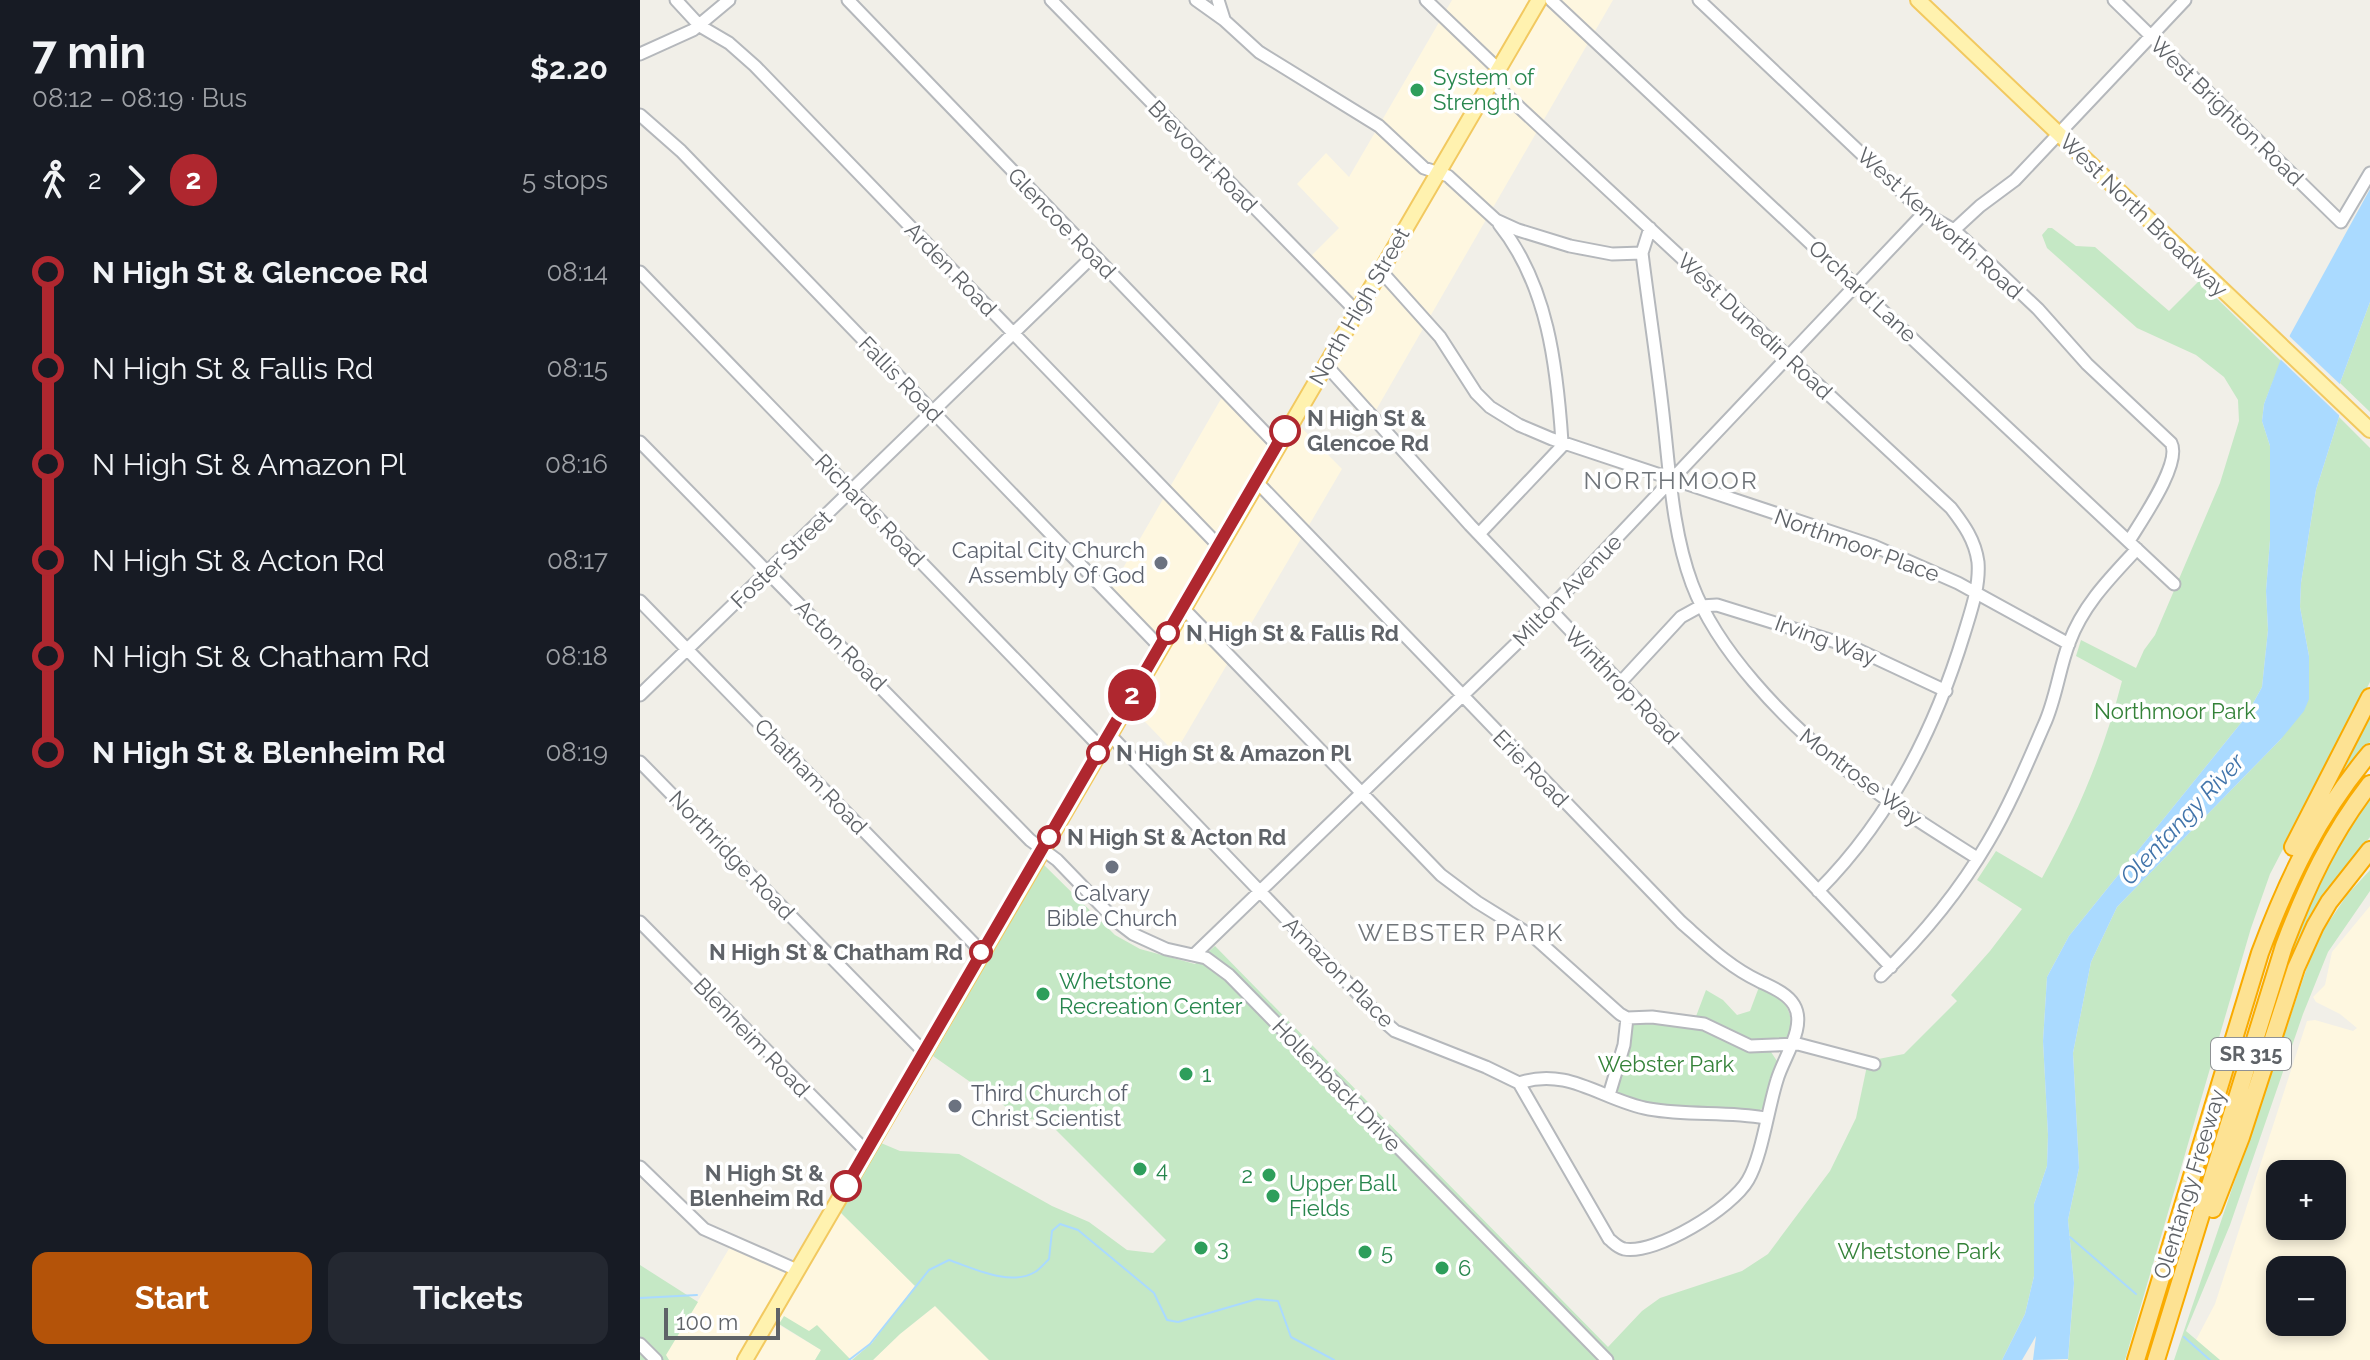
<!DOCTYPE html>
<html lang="en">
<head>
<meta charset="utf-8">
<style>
  body { margin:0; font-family:Raleway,sans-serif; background:#242831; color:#f1f3f6; height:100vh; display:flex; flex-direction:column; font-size:30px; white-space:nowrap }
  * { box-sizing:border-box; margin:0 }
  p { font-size:26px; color:#9ea1a6 }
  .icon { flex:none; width:44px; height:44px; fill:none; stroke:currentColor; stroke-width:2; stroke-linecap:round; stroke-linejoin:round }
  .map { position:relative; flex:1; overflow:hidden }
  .panel { display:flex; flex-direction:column; background:#171b24; width:640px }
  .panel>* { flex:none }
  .badge { padding:0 16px; border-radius:26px; font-size:28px; line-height:52px }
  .tools { position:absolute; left:1626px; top:1160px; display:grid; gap:16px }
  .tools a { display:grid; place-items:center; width:80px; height:80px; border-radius:16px; background:#171b24; box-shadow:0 4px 12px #0003; font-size:40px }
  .scale { position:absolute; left:24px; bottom:20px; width:116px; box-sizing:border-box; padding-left:8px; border:4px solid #5f6368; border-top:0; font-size:22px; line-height:28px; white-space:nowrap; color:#5f6368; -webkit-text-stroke:6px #fff; paint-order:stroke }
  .map>.badge { position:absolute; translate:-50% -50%; box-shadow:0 0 0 4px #fff }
  .legs { display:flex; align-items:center; gap:12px; height:88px; padding:0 32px; font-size:26px }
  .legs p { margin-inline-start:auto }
  .headline { display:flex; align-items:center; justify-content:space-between; height:136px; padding:0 32px }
  h1 { font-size:44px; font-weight:700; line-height:60px }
  .primary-button { display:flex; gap:16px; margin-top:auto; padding:16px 32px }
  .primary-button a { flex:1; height:92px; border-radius:16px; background:#b45309; color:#fff; font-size:32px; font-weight:700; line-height:92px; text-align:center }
  .primary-button a+a { background:#242831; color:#f1f3f6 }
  ul { padding:0 32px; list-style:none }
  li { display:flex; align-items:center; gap:28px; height:96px; font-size:30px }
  li i { display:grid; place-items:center; width:12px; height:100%; margin:0 10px; background:currentColor }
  li i::after { content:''; width:20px; height:20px; margin:-10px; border:6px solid; border-radius:50%; background:#171b24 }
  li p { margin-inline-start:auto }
  li:first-child i { background:linear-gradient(#0000 50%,currentColor 0) }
  li:last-child i { background:linear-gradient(currentColor 50%,#0000 0) }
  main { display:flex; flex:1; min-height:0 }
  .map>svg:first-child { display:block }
  .commercial { fill:#fef7e0; fill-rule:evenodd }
  .green { fill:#c5e8c5 }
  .water { fill:#aadaff }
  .pier { fill:#f1efe8 }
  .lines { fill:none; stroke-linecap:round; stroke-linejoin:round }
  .stream { stroke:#aadaff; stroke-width:2 }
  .minor-casing { stroke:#b5b8bc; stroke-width:15 }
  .major-casing { stroke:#f2c960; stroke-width:18 }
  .highway-casing { stroke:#f9ab00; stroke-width:20 }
  .minor { stroke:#fff; stroke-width:11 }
  .major { stroke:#fff2af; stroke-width:14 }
  .highway { stroke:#fde293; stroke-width:16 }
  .line-1-casing { stroke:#fff; stroke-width:18 }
  .line-1 { stroke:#af272f; stroke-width:12 }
  .leisure-dot { fill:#2e9e5b; stroke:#fff; stroke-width:3 }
  .stop-1-dot { fill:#fff; stroke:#af272f; stroke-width:4 }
  .worship-dot { fill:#6b7280; stroke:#fff; stroke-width:3 }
  .labels { text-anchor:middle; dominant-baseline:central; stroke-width:7; stroke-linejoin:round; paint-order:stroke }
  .shield { fill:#fff; stroke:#8f9295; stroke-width:2 }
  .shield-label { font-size:20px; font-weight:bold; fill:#5f6368 }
  .leisure-label { font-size:22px; fill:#27864d; stroke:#fff; text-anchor:start }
  .street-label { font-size:22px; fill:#5f6368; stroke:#fff }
  .stop-label { font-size:22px; font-weight:bold; fill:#5f6368; stroke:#fff; text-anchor:start }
  .worship-label { font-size:22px; fill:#5b616d; stroke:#fff; text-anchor:end }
  .park-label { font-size:22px; fill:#348238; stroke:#fff }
  .neighbourhood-label { font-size:24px; letter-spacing:2px; fill:#70757a; stroke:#fff }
  .water-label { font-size:24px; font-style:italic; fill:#4174aa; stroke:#fff }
</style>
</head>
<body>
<main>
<section class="panel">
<div class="headline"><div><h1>7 min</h1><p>08:12 – 08:19 · Bus</p></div><b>$2.20</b></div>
<div class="legs"><svg class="icon" aria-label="walk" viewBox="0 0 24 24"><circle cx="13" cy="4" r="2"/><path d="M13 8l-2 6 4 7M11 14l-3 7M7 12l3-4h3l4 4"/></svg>2<svg class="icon" aria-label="forward" viewBox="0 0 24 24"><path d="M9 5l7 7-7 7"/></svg><b class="badge" style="background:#af272f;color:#fff">2</b><p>5 stops</p></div>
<ul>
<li><i style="color:#af272f"></i><b>N High St &amp; Glencoe Rd</b><p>08:14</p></li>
<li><i style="color:#af272f"></i><span>N High St &amp; Fallis Rd</span><p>08:15</p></li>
<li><i style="color:#af272f"></i><span>N High St &amp; Amazon Pl</span><p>08:16</p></li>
<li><i style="color:#af272f"></i><span>N High St &amp; Acton Rd</span><p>08:17</p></li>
<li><i style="color:#af272f"></i><span>N High St &amp; Chatham Rd</span><p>08:18</p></li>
<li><i style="color:#af272f"></i><b>N High St &amp; Blenheim Rd</b><p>08:19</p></li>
</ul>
<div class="primary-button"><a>Start</a><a>Tickets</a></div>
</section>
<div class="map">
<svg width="1730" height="1360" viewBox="0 0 1730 1360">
  <rect width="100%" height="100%" fill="#f1efe8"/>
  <path class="commercial" d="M 812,0 L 973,0 L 732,417 L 683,365 L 714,311 L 665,262 L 699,228 L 657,184 L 686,153 L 709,177 Z
    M 585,392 L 636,444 L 651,417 L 702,469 L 535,753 L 486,702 L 518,647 L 468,594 Z
    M 1730,906 L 1730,1360 L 1580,1360 L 1556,1340 L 1575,1304 L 1667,1021 L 1675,1020 L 1713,1031 L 1717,1028 L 1700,1014 L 1676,1002 L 1673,997 L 1685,985 L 1692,952 ZM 1640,1174 L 1692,1174 L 1692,1226 L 1640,1226 ZM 1640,1270 L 1692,1270 L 1692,1322 L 1640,1322 Z
    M 191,1208 L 200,1212 L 275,1286 L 232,1343 L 211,1360 L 169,1331 L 139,1325 L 181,1350 L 175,1360 L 29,1360 L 25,1356 L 93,1242 L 155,1269 Z
    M 295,1306 L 349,1360 L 233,1360 L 260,1334 Z"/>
  <path class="green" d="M 1408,228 L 1412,228 L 1436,246 L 1455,247 L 1529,311 L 1559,281 L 1641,361 L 1624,404 L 1622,421 L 1630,446 L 1630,540 L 1626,591 L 1628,630 L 1622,687 L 1605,718 L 1429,936 L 1407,977 L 1403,1041 L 1408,1135 L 1407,1166 L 1394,1204 L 1394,1276 L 1385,1314 L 1362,1360 L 349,1360 L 295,1306 L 260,1334 L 233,1360 L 212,1360 L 232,1343 L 275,1286 L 200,1212 L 241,1143 L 260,1151 L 319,1154 L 412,1206 L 449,1222 L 487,1250 L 513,1253 L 526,1240 L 407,1121 L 382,1118 L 293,1056 L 403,864 L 475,935 L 500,949 L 555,964 L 575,946 L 968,1347 L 1002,1311 L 1020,1298 L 1102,1271 L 1128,1254 L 1190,1171 L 1216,1118 L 1228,1061 L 1264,1054 L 1317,1001 L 1311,995 L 1350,951 L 1382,909 L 1337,880 L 1356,851 L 1402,878 C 1437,815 1464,752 1482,681 L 1436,656 L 1441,640 L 1496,668 L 1504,650 L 1515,635 L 1580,483 L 1599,421 L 1598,400 L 1584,377 L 1556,355 L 1497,328 L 1407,248 L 1402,235 Z
    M 1730,302 L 1730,412 L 1700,383 Z
    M 1699,417 L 1730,448 L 1730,682 L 1630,874 L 1611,928 L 1485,1360 L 1428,1360 L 1434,1283 L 1428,1220 L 1439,1168 L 1433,1053 L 1451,962 L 1477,907 L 1641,739 L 1669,656 L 1660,607 L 1661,583 L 1676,490 Z
    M 1730,716 L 1730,742 L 1698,782 Z
    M 1730,796 L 1730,837 L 1696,881 L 1616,1068 L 1613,1068 C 1635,995 1655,919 1692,853 C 1703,833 1718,815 1730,796 Z
    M 1730,870 L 1730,891 L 1688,952 L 1663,1014 L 1590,1225 L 1546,1331 L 1580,1360 L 1534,1360 L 1676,941 L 1707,895 Z
    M 1119,987 C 1145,999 1155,1009 1149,1038 L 1112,1043 L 1055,1019 L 1066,990 L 1083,1000 L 1097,1015 L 1110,1011 Z
    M 1003,1019 L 1057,1026 L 1129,1049 L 1137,1061 L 1123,1108 L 1118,1111 L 1001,1104 L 974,1093 L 991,1021 Z
    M 0,1265 L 58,1302 L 26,1355 L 29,1360 L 0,1360 Z
    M 144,1316 L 169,1331 L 177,1325 L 211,1360 L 175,1360 L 181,1350 L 139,1324 Z"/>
  <path class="water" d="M 1730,189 L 1730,302 L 1700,383 L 1699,417 L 1676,490 L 1661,583 L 1660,607 L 1669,656 L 1669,699 L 1664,711 L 1641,739 L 1477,907 L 1451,962 L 1433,1053 L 1439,1168 L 1428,1220 L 1434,1283 L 1428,1359 L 1393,1360 L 1396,1336 L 1382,1360 L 1362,1360 L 1385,1314 L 1394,1276 L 1394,1204 L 1407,1166 L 1408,1135 L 1403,1041 L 1407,977 L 1429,936 L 1605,718 L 1622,687 L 1628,630 L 1626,591 L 1630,540 L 1630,446 L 1622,421 L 1624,404 L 1650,335 Z"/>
  <path class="pier" d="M 1647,334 L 1704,388 L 1702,418 L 1638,357 Z"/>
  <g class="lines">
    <path class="stream" d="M 1430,1237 L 1496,1294
      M 0,1298 L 57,1295
      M 1544,1337 L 1570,1360
      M 209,1360 L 230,1344 L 289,1270 L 309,1260 C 333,1268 370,1287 395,1272 C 400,1269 405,1263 409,1259 L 412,1231 L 420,1224 L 438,1230 L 514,1293 L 527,1320 L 538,1322 L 617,1299 L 638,1301 L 651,1337 L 694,1360"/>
    <g class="minor-casing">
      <path id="minor" d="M 36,0 L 60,26 L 89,43 L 115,66 L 579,546
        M 208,0 L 637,445
        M 411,0 L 716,311
        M 556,0 L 584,20 L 619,52 L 739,126 L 784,168 L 808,176 L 856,220 L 878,230 L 930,246 L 972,254 L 1002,253
        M 578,0 L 584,19
        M 786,0 L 858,69
        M 911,0 L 1534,584
        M 1059,0 L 1284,213 L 1314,230 L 1326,241 L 1398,309 L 1447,364 L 1531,443 C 1542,463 1501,521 1489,541
        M 1474,0 L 1701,222 L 1730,173
        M 0,54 L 53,30 L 89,0
        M 851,81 L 1311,508 C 1324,525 1335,540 1338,562 C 1340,586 1331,611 1324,634 C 1295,729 1249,820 1178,891
        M 0,115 L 41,151 L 520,647
        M 859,224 C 908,285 917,367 922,442
        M 1010,228 L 1002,253 C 1009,310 1018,366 1024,423 C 1030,477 1033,533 1052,584 C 1066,621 1088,652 1114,682 C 1181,760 1251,804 1337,858
        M 1314,230 L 1340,206 L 1375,180 L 1545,0
        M 740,270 L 800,337 L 836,393 L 850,407 L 879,425 L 912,439 L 1234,546 L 1318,583 L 1429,644
        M 0,272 L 461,748
        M 685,364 L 830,525 L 1251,967
        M 0,442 L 390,840 L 417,860 L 476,921 L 493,934 L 526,949 L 566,958 L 589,975 L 967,1360
        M 839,534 L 925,443
        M 0,601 L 342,952
        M 542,607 L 801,875 L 837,902 L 895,938 L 980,1014 L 987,1018 L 1012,1017 L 1064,1024 L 1110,1046 L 1158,1044 L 1234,1064
        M 980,683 L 1041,617 L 1061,606 L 1077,605 L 1212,647 L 1306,691
        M 0,695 L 454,255
        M 469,734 L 747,1024 L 755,1031 L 846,1067 L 879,1083 L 969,1239 C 974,1243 977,1247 984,1249 C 1016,1255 1092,1208 1108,1180 C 1122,1156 1128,1108 1137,1080 C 1143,1058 1167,1027 1154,1005 C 1147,993 1131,987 1119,981 C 1089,967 1066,944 1041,922 L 616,481
        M 0,762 L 284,1052
        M 0,922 L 226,1151
        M 555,954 L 880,640 L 1284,213
        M 1241,976 C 1281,937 1320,890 1348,842 C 1370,805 1387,764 1404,725 C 1416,699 1419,669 1429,643 C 1443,605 1470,578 1497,549
        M 879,1083 C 929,1066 963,1101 1009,1109 C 1048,1116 1087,1111 1125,1118
        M 969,1095 L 984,1045 L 987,1018
        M 0,1167 L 64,1229 L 157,1270
        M 0,1344 L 16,1360"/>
    </g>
    <g class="major-casing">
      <path id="major" d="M 1278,0 L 1730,430
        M 105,1360 L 899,0"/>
    </g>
    <g class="highway-casing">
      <path id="highway" d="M 1653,847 L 1730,697
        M 1573,1209 L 1601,1137 L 1656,968 L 1675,926 L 1689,902 L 1730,850
        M 1496,1360 L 1620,953 C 1648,878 1678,815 1730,753
        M 1516,1360 L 1644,946 C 1666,888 1691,834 1730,784"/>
    </g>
    <use href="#minor" class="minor"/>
    <use href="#major" class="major"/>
    <use href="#highway" class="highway"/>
  </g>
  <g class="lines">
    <g class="line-1-casing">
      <path id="line-1" d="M 206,1186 L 645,431"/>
    </g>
    <use href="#line-1" class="line-1"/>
  </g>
  <g class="leisure-dot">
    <circle cx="777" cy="90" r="8"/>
    <circle cx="403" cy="994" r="8"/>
    <circle cx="546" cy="1074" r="8"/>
    <circle cx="500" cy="1169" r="8"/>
    <circle cx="629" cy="1175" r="8"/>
    <circle cx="633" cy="1196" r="8"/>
    <circle cx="561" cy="1248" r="8"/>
    <circle cx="725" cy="1252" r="8"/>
    <circle cx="802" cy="1268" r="8"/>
  </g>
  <g class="stop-1-dot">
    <circle cx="645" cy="431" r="14"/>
    <circle cx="528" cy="633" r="10"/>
    <circle cx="458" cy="753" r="10"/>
    <circle cx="409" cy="837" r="10"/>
    <circle cx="341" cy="952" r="10"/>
    <circle cx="206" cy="1186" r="14"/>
  </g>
  <g class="worship-dot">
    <circle cx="521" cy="563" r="8"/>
    <circle cx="472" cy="867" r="8"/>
    <circle cx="315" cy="1106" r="8"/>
  </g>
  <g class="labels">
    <rect class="shield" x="1571" y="1038" width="80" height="32" rx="6"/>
    <g class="shield-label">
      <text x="1611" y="1054">SR 315</text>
    </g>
    <g class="leisure-label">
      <text x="793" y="77">System of<tspan x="793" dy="25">Strength</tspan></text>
      <text x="419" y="981">Whetstone<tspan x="419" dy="25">Recreation Center</tspan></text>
      <text x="562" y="1074">1</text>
      <text x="516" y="1169">4</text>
      <text x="613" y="1175" text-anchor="end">2</text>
      <text x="649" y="1183">Upper Ball<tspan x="649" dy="25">Fields</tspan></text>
      <text x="577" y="1248">3</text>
      <text x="741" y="1252">5</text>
      <text x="818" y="1268">6</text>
    </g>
    <g class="street-label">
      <text transform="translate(1587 111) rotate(44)">West Brighton Road</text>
      <text transform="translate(563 156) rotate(46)">Brevoort Road</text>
      <text transform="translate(1504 215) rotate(44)">West North Broadway</text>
      <text transform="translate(422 223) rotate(46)">Glencoe Road</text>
      <text transform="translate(1300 223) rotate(42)">West Kenworth Road</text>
      <text transform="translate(311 269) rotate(46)">Arden Road</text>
      <text transform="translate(1223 291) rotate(43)">Orchard Lane</text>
      <text transform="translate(719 306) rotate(-60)">North High Street</text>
      <text transform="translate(1115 326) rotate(43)">West Dunedin Road</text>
      <text transform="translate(261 379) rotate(46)">Fallis Road</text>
      <text transform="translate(230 510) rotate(46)">Richards Road</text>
      <text transform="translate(1217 545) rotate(20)">Northmoor Place</text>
      <text transform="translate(141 559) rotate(-44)">Foster Street</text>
      <text transform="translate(927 590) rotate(-46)">Milton Avenue</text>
      <text transform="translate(1186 640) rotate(20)">Irving Way</text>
      <text transform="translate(201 645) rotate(45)">Acton Road</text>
      <text transform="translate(982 685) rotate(46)">Winthrop Road</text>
      <text transform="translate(891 768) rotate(46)">Erie Road</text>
      <text transform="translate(171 776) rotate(46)">Chatham Road</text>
      <text transform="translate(1221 777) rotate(37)">Montrose Way</text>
      <text transform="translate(92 855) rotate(46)">Northridge Road</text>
      <text transform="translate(699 972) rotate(45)">Amazon Place</text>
      <text transform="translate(112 1037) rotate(46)">Blenheim Road</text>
      <text transform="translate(697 1085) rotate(46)">Hollenback Drive</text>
      <text transform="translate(1549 1184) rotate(-73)">Olentangy Freeway</text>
    </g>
    <g class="stop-label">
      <text x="667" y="418">N High St &amp;<tspan x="667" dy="25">Glencoe Rd</tspan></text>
      <text x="546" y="633">N High St &amp; Fallis Rd</text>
      <text x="476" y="753">N High St &amp; Amazon Pl</text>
      <text x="427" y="837">N High St &amp; Acton Rd</text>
      <text x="323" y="952" text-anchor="end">N High St &amp; Chatham Rd</text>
      <text x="184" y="1173" text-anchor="end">N High St &amp;<tspan x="184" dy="25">Blenheim Rd</tspan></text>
    </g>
    <g class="worship-label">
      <text x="505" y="550">Capital City Church<tspan x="505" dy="25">Assembly Of God</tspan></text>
      <text x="472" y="893" text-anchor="middle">Calvary<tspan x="472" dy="25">Bible Church</tspan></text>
      <text x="331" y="1093" text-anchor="start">Third Church of<tspan x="331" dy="25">Christ Scientist</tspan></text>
    </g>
    <g class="park-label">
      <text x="1535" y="711">Northmoor Park</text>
      <text x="1026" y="1064">Webster Park</text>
      <text x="1279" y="1251">Whetstone Park</text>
    </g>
    <g class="neighbourhood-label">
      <text x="1031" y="480">NORTHMOOR</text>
      <text x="821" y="932">WEBSTER PARK</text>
    </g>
    <g class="water-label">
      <text transform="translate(1542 819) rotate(-47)">Olentangy River</text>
    </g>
  </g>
</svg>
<div class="tools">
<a>+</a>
<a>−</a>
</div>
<div class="scale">100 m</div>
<b class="badge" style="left:492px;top:695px;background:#af272f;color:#fff">2</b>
</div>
</main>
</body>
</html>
